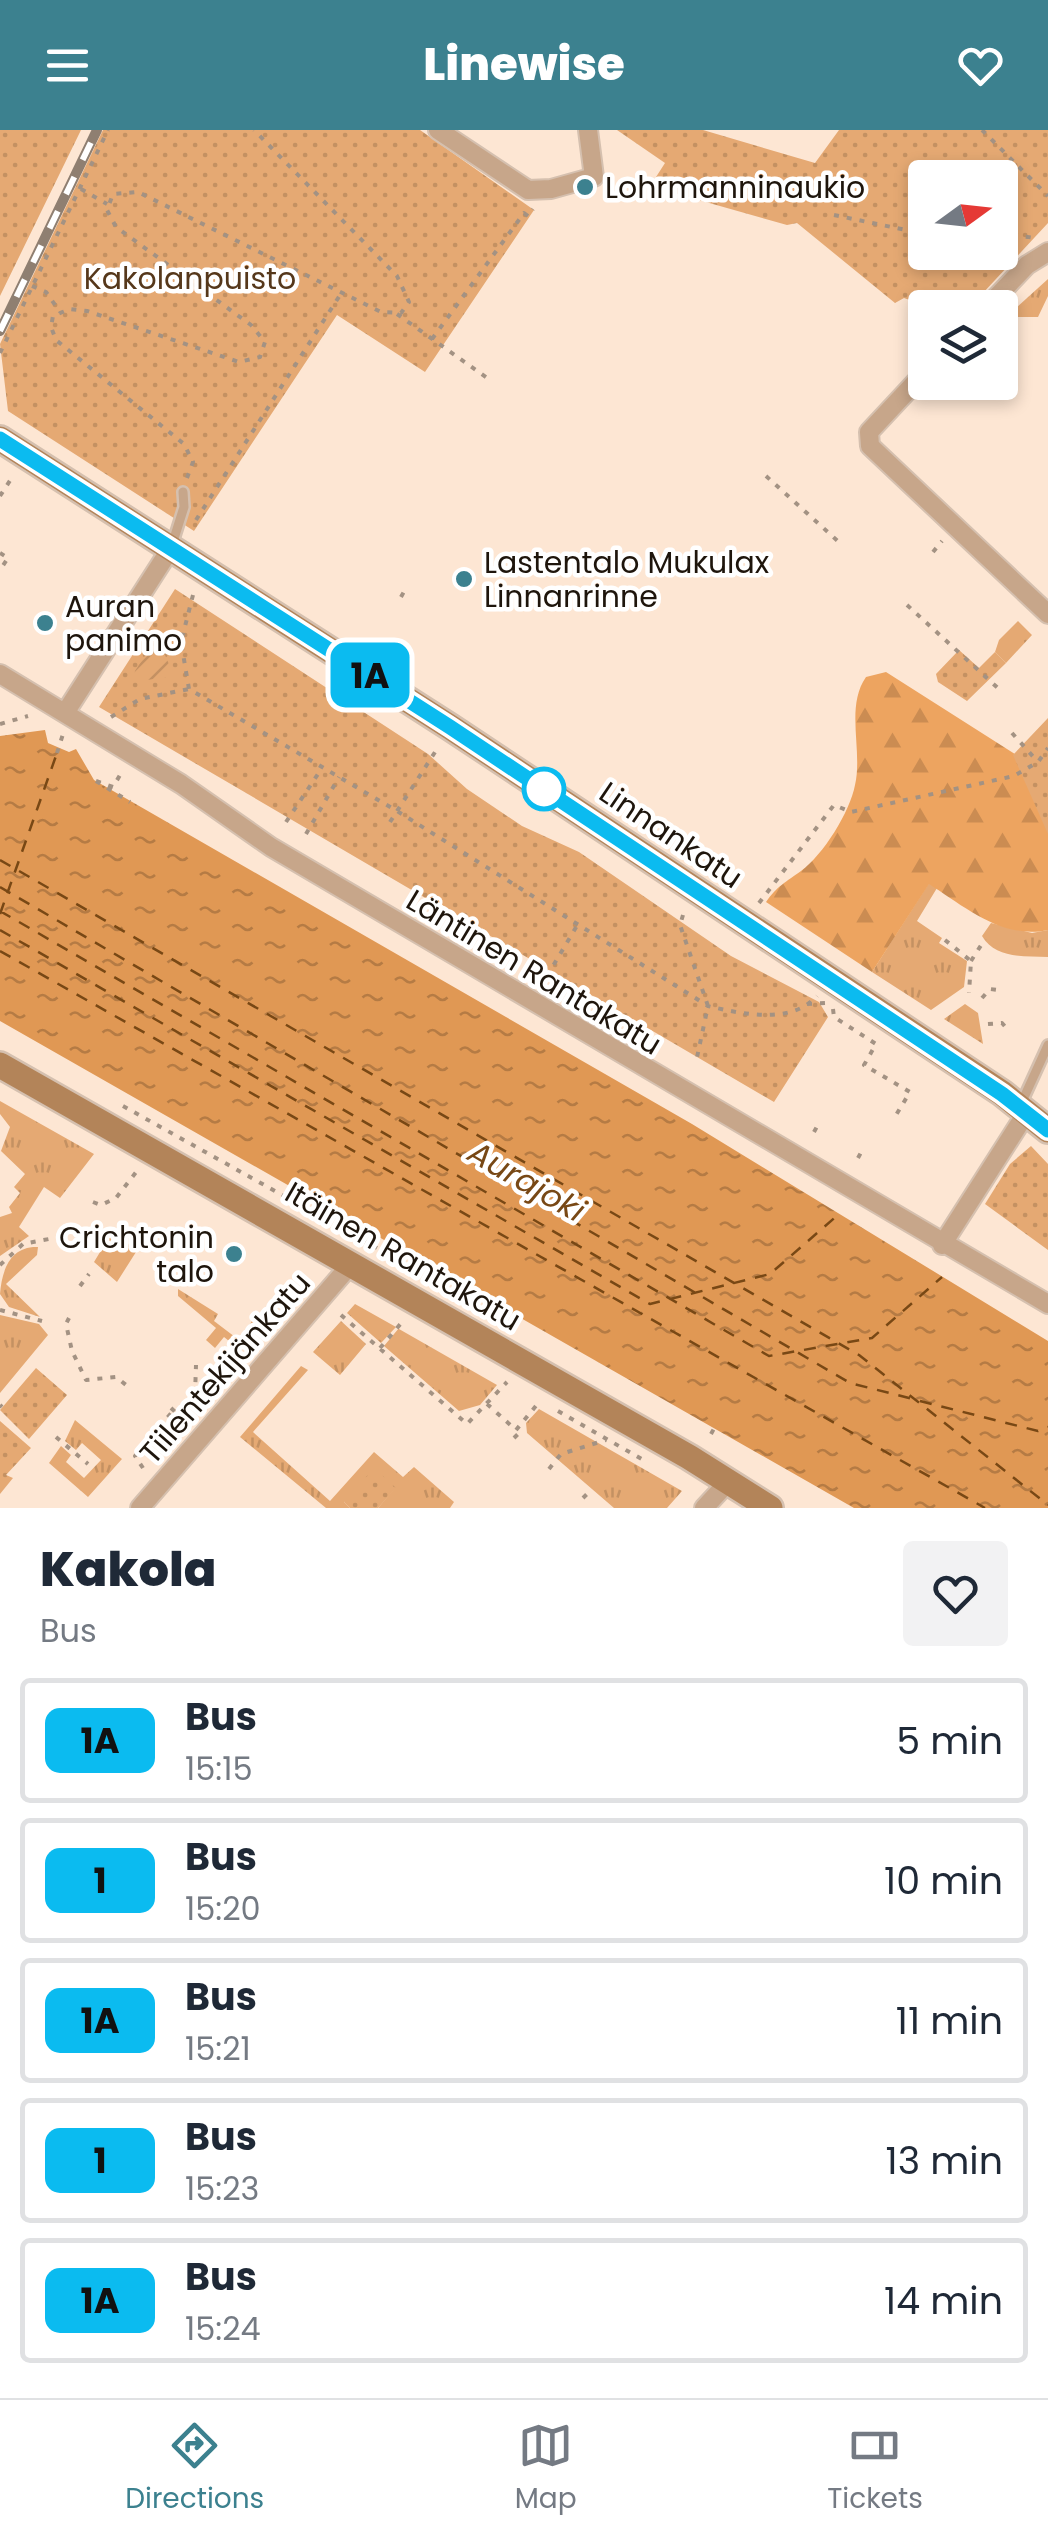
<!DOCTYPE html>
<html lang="en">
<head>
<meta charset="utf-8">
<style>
  body { margin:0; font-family:Poppins,sans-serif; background:#f2f2f3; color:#1f2937; height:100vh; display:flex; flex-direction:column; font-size:38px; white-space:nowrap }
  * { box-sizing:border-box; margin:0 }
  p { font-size:32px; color:#747a83 }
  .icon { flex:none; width:55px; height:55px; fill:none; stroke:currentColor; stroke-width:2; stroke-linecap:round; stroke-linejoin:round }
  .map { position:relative; height:1378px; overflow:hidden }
  .side { display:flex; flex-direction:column; background:#fff; flex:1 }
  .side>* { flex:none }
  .badge { padding:0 20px; border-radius:15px; font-size:35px; line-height:65px }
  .needle { width:65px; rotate:75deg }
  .controls { position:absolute; left:908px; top:30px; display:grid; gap:20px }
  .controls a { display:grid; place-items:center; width:110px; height:110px; border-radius:10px; background:#fff; box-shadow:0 5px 15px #0003; font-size:50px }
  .map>.badge { position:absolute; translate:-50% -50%; box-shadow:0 0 0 5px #fff }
  .round { display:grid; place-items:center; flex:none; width:105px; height:105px; border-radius:10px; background:#f2f2f3 }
  .overview { display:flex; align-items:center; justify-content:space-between; height:170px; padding:0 40px }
  h1 { font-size:48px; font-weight:800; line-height:75px }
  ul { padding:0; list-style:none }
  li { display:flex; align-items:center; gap:30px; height:125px; margin:0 20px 15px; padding:0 20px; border:5px solid #e0e1e3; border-radius:10px }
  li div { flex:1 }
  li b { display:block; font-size:38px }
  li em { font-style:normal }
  li .badge { min-width:110px; font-weight:700; text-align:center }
  header { display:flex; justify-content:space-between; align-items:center; height:130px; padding:0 40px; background:#3c818f; color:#fff; font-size:45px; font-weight:800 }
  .menu { display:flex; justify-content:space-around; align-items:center; height:140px; border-top:2px solid #e0e1e3; background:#fff; font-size:28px; color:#747a83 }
  .menu a { display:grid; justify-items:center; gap:5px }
  .menu .active { color:#3c818f }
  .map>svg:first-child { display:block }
  .grass { fill:url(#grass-tufts) }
  .forest { fill:url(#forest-firs) }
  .park { fill:url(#park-dots); fill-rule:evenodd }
  .garden { fill:url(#garden-furrows) }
  .water { fill:url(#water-ripples) }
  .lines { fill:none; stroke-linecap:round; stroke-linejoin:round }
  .ferry { stroke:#784815; stroke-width:2.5; stroke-dasharray:12 10; stroke-linecap:butt }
  .lane-casing { stroke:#d5c0af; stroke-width:14 }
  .street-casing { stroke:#d5c0af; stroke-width:22 }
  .secondary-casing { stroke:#d5c0af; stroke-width:30 }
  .path { stroke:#a39283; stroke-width:4; stroke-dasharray:5 8; stroke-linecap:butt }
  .lane { stroke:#c7a68a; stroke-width:9 }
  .street { stroke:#c7a68a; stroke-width:18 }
  .secondary { stroke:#b38459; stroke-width:25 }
  .rail-casing { stroke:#8f7f71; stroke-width:10 }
  .rail { stroke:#fff; stroke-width:6; stroke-dasharray:19; stroke-linecap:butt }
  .line-casing { stroke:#fff; stroke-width:22 }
  .line { stroke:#0bbbf0; stroke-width:15 }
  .poi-dot { fill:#3c818f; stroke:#fff; stroke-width:4 }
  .stop-dot { fill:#fff; stroke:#0bbbf0; stroke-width:5 }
  .labels { text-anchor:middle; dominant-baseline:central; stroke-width:9; stroke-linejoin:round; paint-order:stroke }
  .poi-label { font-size:30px; fill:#1e150c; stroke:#fff; text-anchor:start }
  .park-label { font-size:30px; fill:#56381b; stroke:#fff }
  .street-label { font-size:30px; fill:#1e150c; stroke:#fff }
  .water-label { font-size:32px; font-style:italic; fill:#784815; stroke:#fff }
</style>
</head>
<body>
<header><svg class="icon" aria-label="menu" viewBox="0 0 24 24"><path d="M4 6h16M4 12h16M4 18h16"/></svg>Linewise<svg class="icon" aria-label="heart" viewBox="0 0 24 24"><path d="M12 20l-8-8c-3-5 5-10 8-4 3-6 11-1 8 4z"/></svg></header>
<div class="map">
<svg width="1048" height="1378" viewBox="0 0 1048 1378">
  <defs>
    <pattern id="grass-tufts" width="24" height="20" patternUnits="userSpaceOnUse" patternTransform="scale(2.5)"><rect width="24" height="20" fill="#e5a973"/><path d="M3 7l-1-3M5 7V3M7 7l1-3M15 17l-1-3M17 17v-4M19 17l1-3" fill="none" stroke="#c49162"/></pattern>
    <pattern id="forest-firs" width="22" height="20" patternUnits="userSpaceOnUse" patternTransform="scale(2.5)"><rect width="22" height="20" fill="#eda460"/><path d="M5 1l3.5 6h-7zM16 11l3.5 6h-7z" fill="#cb8c52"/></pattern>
    <pattern id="park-dots" width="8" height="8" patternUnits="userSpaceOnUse" patternTransform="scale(2.5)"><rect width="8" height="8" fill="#e5a973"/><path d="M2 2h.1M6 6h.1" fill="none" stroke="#c49162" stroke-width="1.8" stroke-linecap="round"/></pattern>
    <pattern id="garden-furrows" width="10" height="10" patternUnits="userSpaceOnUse" patternTransform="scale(2.5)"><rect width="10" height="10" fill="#e5a973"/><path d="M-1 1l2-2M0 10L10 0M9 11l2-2" fill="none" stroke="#c49162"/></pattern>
    <pattern id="water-ripples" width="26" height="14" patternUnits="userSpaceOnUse" patternTransform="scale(2.5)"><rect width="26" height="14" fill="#e09854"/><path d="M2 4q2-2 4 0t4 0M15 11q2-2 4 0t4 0" fill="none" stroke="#b57b44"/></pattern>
  </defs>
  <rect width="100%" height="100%" fill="#fde6d3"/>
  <path class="grass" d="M 1048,149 L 1048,166 L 1038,187 L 1006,187 Z
    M 1018,491 L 1032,505 L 1006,533 L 995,522 L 999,510 Z
    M 929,753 L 937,758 L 917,791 L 942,808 L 939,813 L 967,831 L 964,857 L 931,880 L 872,842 Z
    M 991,793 L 1032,803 L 1048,800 L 1048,827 C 1021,826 995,828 982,806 Z
    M 965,874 L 978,883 L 983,914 L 944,889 Z
    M 0,971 L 94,1024 L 60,1068 L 44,1057 L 19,1097 L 29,1106 L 0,1126 L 0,1087 L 12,1083 L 9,1077 L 20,1063 L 14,1057 L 25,1044 L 1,1021 L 10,997 L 0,984 Z
    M 114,1099 L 136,1122 L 117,1152 L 94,1132 Z
    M 38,1117 L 37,1125 L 6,1154 L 40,1187 L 9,1177 L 0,1164 C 2,1140 10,1116 38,1117 Z
    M 178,1159 L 218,1184 L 214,1191 L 239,1210 L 256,1185 L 263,1188 L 275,1168 L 283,1172 L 231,1231 L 225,1226 L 234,1215 L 224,1207 L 215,1218 L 206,1210 L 216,1198 L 178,1166 Z
    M 355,1174 L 396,1197 L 381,1213 L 347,1183 Z
    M 0,1185 L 39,1194 L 48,1205 L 0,1263 Z
    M 341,1191 L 366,1214 L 340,1245 L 313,1222 Z
    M 399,1198 L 399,1199 L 497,1255 L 480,1275 L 459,1281 L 384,1216 Z
    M 301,1236 L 308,1240 L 253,1302 L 330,1371 L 374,1322 L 403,1347 L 414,1337 L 454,1372 L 450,1378 L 378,1378 L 395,1358 L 344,1372 L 350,1378 L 326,1378 L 240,1307 Z
    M 539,1279 L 682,1361 L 667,1378 L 614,1378 L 527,1303 L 526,1293 Z
    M 75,1290 L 122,1329 L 88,1367 L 49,1333 L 61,1316 L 71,1325 L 66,1332 L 84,1348 L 101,1330 L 82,1313 L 76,1320 L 65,1311 Z"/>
  <path class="forest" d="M 886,542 L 1043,642 L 1048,651 L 1048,800 C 1003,810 965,777 929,754 L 872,842 L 766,772 C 777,756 786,752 801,741 C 823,725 850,682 855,655 C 863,621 845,577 866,547 Z"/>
  <path class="park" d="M 0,0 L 81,0 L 0,166 Z
    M 103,0 L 420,0 L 534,80 L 425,242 L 337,185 L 194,401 L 8,281 L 0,214 Z
    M 617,0 L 703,0 L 815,33 L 839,0 L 1048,0 L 1048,93 L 970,177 L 929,177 L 904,168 L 895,173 L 797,93 L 787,95 L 674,63 L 656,47 L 665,33 ZM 925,48 L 1000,48 L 1000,122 L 925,122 Z
    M 175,459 L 428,624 L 467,659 L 522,696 L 579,722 L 731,826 L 819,872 L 828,887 L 774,972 L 99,577 Z
    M 959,520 L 979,538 L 995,522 L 1006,533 L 967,571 L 938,552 L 936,544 Z
    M 1048,588 L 1048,704 L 1013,625 Z
    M 1031,1016 L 1048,1034 L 1048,1120 L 985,1074 L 1010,1034 Z
    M 36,1238 L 67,1265 L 29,1309 L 0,1280 Z
    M 0,1291 L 31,1318 L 6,1345 L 13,1348 L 0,1364 Z
    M 374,1338 L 396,1358 L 378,1378 L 350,1378 L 344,1372 Z"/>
  <path class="garden" d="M 152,515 L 165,525 L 174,546 L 133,552 L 135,541 Z"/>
  <path class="water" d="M 45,600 L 48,613 L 69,622 L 76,619 L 94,650 L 692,994 L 1048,1211 L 1048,1378 L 854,1378 L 0,891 L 0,606 Z"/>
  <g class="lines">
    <path class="ferry" d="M 0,730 L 859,1225 L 1048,1375
      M 0,757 L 850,1253 L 913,1269
      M 0,781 L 769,1226 L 872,1208 L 942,1147
      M 0,784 L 57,623
      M 0,800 L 650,1174 L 770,1144 L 839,1084
      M 0,821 L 985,1378
      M 920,1271 L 1038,1301 L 1048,1297"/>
    <g class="lane-casing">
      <path id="lane" d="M 172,415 L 184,377 L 183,362
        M 1021,974 L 1048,915"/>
    </g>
    <g class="street-casing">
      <path id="street" d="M 438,0 L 528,60 L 551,59 L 594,47 L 588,0
        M 986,178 L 1027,135 L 1048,122
        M 925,242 L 869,302 L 870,316 L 1048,484
        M 0,544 L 181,654 L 271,717 L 1048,1174
        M 65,583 L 171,418
        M 942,1115 L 1027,982
        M 140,1378 L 352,1133
        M 704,1378 L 730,1350"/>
    </g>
    <g class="secondary-casing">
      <path id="secondary" d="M 0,309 L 450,597 L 1002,963 L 1048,1000
        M 0,935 L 689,1327 L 770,1378"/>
    </g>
    <path class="path" d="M 982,0 L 1048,66
      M 81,59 L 107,74
      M 834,85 L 925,104
      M 1000,103 L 1035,108
      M 1000,122 L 1010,124
      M 32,156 L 46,162 L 60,182
      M 397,184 L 490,250
      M 432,209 L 524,83 L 528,86 L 533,79
      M 0,223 L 108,0
      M 766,346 L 841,414
      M 187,348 L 193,332 L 184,314 L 56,210 L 51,197 L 53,186 L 70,179 L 87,181 L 239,232 L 260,227 L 265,212 L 251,195 L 116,97 L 107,80 L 113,64 L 138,62 L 381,182 L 401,183 L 409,172 L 397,146 L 254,0
      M 0,366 L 11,349
      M 196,390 L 342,162
      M 933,422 L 942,411
      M 0,423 L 8,428 L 0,440
      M 193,465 L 181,512 L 189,559 L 397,681 L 708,876 C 742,884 791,895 817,866
      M 401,467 L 406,458
      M 907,475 L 1000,560
      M 111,587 L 140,569 L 189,559
      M 0,594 L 28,586
      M 1012,603 L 1038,632
      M 57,623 L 63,604
      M 96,651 L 113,657 L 123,640
      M 96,651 L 130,672
      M 286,692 L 322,638
      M 390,692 L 437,619
      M 306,704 L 339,647
      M 759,773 L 834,675 L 851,682 L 1014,646 L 1038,632 L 1048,618
      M 683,785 L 680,795 L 708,876 L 696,932
      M 945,810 L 971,831 L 969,863
      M 971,831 L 985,809
      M 547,846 L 578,794
      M 982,868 L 990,859 L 998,860
      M 807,874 L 827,873
      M 833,879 L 834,887 L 876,914 L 864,935 L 910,962 L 893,990
      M 988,894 L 1002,893 L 1009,901
      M 123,976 L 402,1132
      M 814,1002 L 820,991
      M 858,1028 L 864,1017
      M 93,1072 L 101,1075 L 116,1068 L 137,1041
      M 0,1135 L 23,1114 L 49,1109
      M 80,1156 L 89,1144
      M 0,1180 L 42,1191
      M 341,1185 L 467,1294 L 507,1252
      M 69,1188 L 66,1194 L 72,1221 L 86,1250 L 116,1247 L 126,1255
      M 380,1218 L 403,1191
      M 487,1274 L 516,1300 L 540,1271
      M 0,1275 L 2,1277
      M 171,1278 L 185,1291
      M 558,1281 L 645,1331
      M 177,1284 L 195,1265 L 196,1235
      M 711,1304 L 716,1295
      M 56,1307 L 88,1334
      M 514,1308 L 519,1303
      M 143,1338 L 135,1326 L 173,1281
      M 549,1339 L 561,1324 L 606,1310
      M 583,1368 L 589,1362"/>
    <use href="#lane" class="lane"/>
    <use href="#street" class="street"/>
    <use href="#secondary" class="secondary"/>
    <g class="rail-casing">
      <path id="rail" d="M 0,201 L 97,0"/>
    </g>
    <use href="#rail" class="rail"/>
  </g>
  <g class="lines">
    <g class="line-casing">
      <path id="line" d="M 0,309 L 450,597 L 1002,964 L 1048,1000"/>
    </g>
    <use href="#line" class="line"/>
  </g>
  <g class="poi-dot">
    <circle cx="585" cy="57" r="10"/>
    <circle cx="464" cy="449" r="10"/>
    <circle cx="45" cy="493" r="10"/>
    <circle cx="234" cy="1124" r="10"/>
  </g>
  <circle class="stop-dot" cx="544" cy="659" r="20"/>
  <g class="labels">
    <g class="poi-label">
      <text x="605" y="57">Lohrmanninaukio</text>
      <text x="484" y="432">Lastentalo Mukulax<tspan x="484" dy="34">Linnanrinne</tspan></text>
      <text x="65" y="476">Auran<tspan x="65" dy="34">panimo</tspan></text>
      <text x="214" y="1107" text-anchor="end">Crichtonin<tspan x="214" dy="34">talo</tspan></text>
    </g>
    <g class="park-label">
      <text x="190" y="148">Kakolanpuisto</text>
    </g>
    <g class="street-label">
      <text transform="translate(671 705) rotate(34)">Linnankatu</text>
      <text transform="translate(534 842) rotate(31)">Läntinen Rantakatu</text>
      <text transform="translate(403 1126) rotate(30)">Itäinen Rantakatu</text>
      <text transform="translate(225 1238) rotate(-49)">Tiilentekijänkatu</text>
    </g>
    <g class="water-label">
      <text transform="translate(527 1051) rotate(30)">Aurajoki</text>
    </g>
  </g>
</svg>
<div class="controls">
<a><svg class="needle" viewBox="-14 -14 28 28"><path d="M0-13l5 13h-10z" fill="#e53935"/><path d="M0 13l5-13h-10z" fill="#747a83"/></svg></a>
<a><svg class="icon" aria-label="layers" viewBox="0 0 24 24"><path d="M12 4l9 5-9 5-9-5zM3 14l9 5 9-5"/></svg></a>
</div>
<b class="badge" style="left:370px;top:545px;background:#0bbbf0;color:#111">1A</b>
</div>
<section class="side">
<div class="overview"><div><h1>Kakola</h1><p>Bus</p></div><a class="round"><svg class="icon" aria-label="heart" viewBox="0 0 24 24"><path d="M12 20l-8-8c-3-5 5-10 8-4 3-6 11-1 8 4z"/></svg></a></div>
<ul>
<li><span class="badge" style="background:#0bbbf0;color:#111">1A</span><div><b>Bus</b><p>15:15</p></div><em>5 min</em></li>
<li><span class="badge" style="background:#0bbbf0;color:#111">1</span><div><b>Bus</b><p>15:20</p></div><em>10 min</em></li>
<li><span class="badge" style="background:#0bbbf0;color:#111">1A</span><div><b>Bus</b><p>15:21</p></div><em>11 min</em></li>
<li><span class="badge" style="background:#0bbbf0;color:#111">1</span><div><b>Bus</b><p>15:23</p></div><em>13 min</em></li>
<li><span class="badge" style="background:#0bbbf0;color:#111">1A</span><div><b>Bus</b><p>15:24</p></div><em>14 min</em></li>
</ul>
</section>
<nav class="menu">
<a class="active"><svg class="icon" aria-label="directions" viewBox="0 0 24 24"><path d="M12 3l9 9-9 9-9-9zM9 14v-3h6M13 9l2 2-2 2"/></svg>Directions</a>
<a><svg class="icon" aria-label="map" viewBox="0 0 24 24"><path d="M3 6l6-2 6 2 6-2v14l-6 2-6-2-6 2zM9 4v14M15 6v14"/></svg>Map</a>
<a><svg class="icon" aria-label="tickets" viewBox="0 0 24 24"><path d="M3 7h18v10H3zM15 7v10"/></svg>Tickets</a>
</nav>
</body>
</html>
